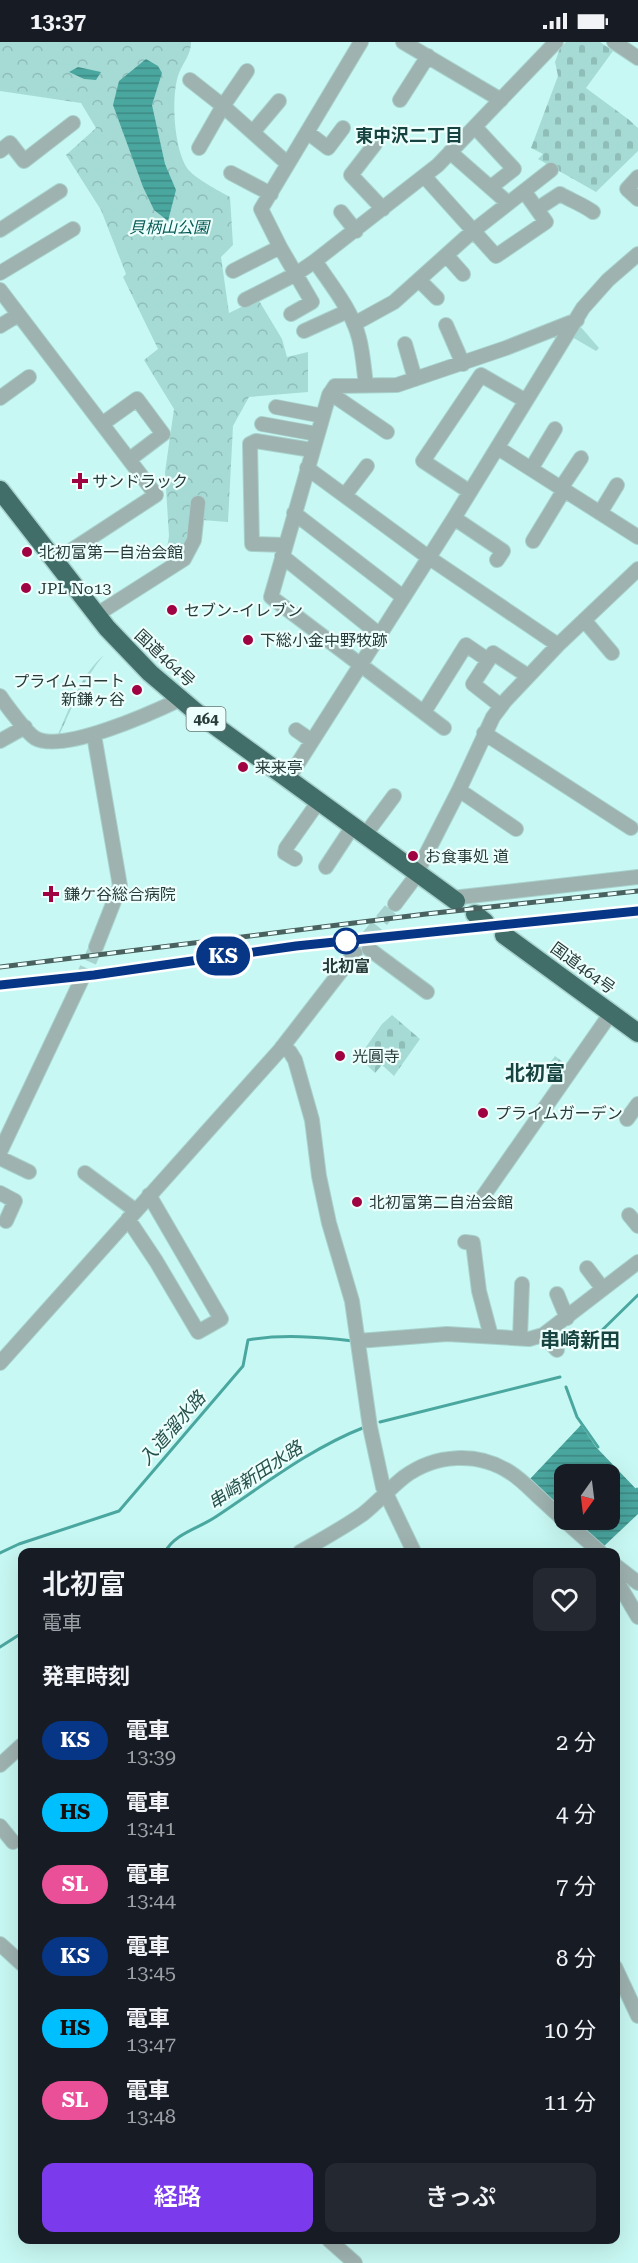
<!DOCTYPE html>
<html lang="ja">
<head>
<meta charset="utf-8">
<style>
  body { margin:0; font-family:"Roboto Serif","Noto Sans JP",serif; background:#242831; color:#f1f3f6; height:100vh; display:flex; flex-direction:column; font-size:22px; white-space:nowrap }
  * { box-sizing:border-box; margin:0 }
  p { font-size:20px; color:#9ea1a6 }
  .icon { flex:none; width:33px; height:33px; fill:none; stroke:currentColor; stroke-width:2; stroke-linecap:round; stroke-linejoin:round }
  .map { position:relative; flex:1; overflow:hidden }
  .sheet { position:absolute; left:18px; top:1506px; width:602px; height:696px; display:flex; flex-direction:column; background:#171b24; border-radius:12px; box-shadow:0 6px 24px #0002 }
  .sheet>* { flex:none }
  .badge { padding:0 12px; border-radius:20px; font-size:21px; line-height:39px }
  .needle { width:39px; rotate:194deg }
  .controls { position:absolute; left:554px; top:1422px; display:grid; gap:12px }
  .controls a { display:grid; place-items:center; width:66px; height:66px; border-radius:12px; background:#171b24; box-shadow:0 6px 24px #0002; font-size:30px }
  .map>.badge { position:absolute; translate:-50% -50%; box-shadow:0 0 0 3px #fff }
  h2 { padding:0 24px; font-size:22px; line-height:54px }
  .round { display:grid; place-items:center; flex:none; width:63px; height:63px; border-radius:12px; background:#242831 }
  .head { display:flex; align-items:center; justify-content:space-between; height:102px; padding:0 24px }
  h1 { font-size:28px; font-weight:600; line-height:45px }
  .action { display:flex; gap:12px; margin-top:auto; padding:12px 24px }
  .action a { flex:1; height:69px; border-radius:12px; background:#7c3aed; color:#fff; font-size:24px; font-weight:600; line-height:69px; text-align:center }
  .action a+a { background:#242831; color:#f1f3f6 }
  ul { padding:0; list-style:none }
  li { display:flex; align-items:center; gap:18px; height:72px; padding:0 24px }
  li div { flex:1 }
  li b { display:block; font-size:22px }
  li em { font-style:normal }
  li .badge { min-width:66px; font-weight:700; text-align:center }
  .status { display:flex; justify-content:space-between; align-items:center; height:42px; padding:0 30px; background:#171b24; direction:ltr }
  .status svg { height:16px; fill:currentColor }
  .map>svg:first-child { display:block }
  .forest { fill:url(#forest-crowns) }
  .cemetery { fill:url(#cemetery-stones) }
  .water { fill:url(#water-rules) }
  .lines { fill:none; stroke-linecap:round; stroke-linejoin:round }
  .stream { stroke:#4aa7a0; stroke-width:3 }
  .minor-tunnel { stroke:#a8d2ce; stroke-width:14; stroke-dasharray:14 7; stroke-linecap:butt }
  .minor-casing { stroke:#a8d2ce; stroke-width:16 }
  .highway-casing { stroke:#a8d2ce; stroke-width:21 }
  .minor { stroke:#9eb2af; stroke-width:14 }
  .highway { stroke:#426e6a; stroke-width:18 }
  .rail-casing { stroke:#496260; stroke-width:5 }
  .rail { stroke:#ecfffc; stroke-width:3; stroke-dasharray:9; stroke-linecap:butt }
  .line-casing { stroke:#fff; stroke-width:14 }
  .line { stroke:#073686; stroke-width:9 }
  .poi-dot { fill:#a00342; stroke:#ecfffc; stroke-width:2 }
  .stop-dot { fill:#fff; stroke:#073686; stroke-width:3 }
  .labels { text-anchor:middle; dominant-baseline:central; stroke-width:4.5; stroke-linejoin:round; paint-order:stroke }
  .shield { fill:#ecfffc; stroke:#637674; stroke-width:1.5 }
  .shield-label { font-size:15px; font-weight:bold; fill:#283b39 }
  .park-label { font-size:16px; font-style:italic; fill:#075a55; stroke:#ecfffc }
  .poi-label { font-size:16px; fill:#283b39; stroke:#ecfffc; text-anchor:start }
  .street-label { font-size:16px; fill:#283b39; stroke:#ecfffc }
  .stop-label { font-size:16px; font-weight:bold; fill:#283b39; stroke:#ecfffc }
  .neighbourhood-label { font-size:18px; font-weight:bold; fill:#174440; stroke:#ecfffc }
  .water-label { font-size:18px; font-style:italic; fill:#26504c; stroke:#ecfffc }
  .quarter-label { font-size:20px; font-weight:bold; fill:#174440; stroke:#ecfffc }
</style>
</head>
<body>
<div class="status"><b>13:37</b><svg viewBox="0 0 49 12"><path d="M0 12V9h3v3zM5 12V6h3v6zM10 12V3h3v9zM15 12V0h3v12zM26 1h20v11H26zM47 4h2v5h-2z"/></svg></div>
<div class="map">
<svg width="638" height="2221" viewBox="0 0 638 2221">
  <defs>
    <pattern id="forest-crowns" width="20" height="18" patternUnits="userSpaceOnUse" patternTransform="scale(1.5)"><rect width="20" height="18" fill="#a6dbd5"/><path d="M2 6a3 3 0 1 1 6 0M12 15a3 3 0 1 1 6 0" fill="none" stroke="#8fbdb8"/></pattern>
    <pattern id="cemetery-stones" width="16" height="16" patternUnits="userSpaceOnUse" patternTransform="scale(1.5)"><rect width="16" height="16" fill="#a6dbd5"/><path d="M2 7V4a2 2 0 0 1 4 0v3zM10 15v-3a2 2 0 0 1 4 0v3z" fill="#8fbdb8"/></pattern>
    <pattern id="water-rules" width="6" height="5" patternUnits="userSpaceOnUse" patternTransform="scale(1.5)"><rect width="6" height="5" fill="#4aa7a0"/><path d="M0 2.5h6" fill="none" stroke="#3e8983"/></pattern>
  </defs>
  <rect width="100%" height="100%" fill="#c8f8f3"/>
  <path class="forest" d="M 0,0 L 191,0 C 191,14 182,21 178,34 C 171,57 174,106 187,126 C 194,136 219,149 230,155 L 233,203 L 221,215 L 229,271 L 258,257 L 282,297 L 287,315 L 308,310 L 308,350 L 249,355 L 233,384 L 228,480 L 189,477 C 185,502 187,510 164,523 L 169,494 L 165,430 L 174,367 L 144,318 L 158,307 L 123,235 L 126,232 L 101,168 L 66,113 L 96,86 L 81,61 L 0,49 Z
    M 579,283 L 599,306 L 596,309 L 572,295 Z
    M 104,613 C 84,636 70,669 58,696 L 56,697 C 69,668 80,633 104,613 Z
    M 555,1014 L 570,1025 L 562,1036 L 557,1036 L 545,1028 Z"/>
  <path class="cemetery" d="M 566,0 L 600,0 L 613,9 L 586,46 L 628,77 L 638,86 L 638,109 L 596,150 L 538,117 L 543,112 L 531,106 L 558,34 L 555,20 L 560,6 Z
    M 392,973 L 420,997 L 394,1034 L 382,1023 L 375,1031 L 359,1015 L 382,982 Z"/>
  <path class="water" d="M 146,17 L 158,24 L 162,31 L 152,63 L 165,122 L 176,148 L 168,179 L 154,168 L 143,145 L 113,63 L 119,39 Z
    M 78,25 L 101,30 L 96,38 L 84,37 L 69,30 Z
    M 581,1383 L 596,1405 L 638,1449 L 638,1472 L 602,1506 L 571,1478 L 609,1478 L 609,1432 L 564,1432 L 564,1471 L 529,1438 Z"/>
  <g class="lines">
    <path class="stream" d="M 591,1299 L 638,1253
      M 566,1345 L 577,1375 L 598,1405
      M 380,1380 L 560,1335
      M 637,1447 L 638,1448
      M 165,1510 C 175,1491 200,1486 217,1474 C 265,1442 311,1406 365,1385
      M 0,1511 L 19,1502 L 119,1469 L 243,1324 L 248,1298 C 283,1292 318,1295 353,1299
      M 0,1605 L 22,1591"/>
    <path class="minor-tunnel" d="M 355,911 L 395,862
      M 81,939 L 96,905"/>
    <g class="minor-casing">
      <path id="minor" d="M 403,0 L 501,58
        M 614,0 L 638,16
        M 190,38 L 223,64 L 288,122
        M 400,58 L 428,14
        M 475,85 L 514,127 L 491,145
        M 253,90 L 279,59
        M 307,90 L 328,106 L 343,86
        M 375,102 L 351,133 L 383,167
        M 199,106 L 223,64 L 247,29
        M 0,109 L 10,101 L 24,119 L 73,81
        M 450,110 L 508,161
        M 231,131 L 271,152
        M 424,134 L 496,214 L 546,180 L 524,149
        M 638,135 L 627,147 L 638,157
        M 537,167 L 560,152 C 572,159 582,162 593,170
        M 341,170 L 356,189
        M 0,188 L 60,149
        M 447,214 L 463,232
        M 315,219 C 331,243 352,268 359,296 C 363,311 364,328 366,343
        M 233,229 L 280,205
        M 0,231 L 73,187
        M 419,238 L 437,256
        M 0,248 L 156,453 L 55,519
        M 245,258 L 296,232 L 315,219 L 438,123 L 556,0
        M 291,272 L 312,260 L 280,205 L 261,167 L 361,0
        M 354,282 L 394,260 L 473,189 L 551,128
        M 446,283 L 463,322
        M 0,284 L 18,273
        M 304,289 L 348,269
        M 405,302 L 415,337
        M 330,351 L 387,390
        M 0,356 L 29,335
        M 276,365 L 323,374
        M 102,382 L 137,357 L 163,392 L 130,417
        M 262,382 L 317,392
        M 498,406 L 638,495
        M 307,426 L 428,515 L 558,603
        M 531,427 L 555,387
        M 561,446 L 581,416
        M 470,450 L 423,419 L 481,333 L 526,359
        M 345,453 L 367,424
        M 294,471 L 403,555
        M 600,471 L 617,443
        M 454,476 L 503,509 L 497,518
        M 533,499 L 564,448
        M 285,503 L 252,502 L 250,402 L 256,399 L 312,408
        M 282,514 L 380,593
        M 96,573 L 184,517 L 194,498 L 198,461
        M 584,578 L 612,611
        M 0,654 C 6,663 27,691 35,696 C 62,712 154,670 181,657
        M 501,664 L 473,642 L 493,611 L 528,634
        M 424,670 L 466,603 L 488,618
        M 444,686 L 271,555 L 329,353 L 335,344 L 397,343 L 506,306 L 577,278
        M 296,688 L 312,699
        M 484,691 L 631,786
        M 94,693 L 120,844 L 96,905
        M 0,699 L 25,685
        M 288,737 L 454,476 L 583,266 L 608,238 L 638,212
        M 459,748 L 516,787
        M 365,793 L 394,754
        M 295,817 L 285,811 L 286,806 L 319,759
        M 326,825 L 353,784
        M 452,856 L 638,835
        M 395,862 L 413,838 L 459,748 L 493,675 L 505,659 L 558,603 L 638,527
        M 369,907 L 427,950
        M 282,1005 L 290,1010 L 295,1018 L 312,1078 L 319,1134 L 329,1181 L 352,1259 L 370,1385 L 383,1445 L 414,1510
        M 627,1077 L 638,1062
        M 0,1110 L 81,939
        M 0,1116 L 29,1130
        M 85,1131 L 136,1169
        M 0,1151 L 15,1159 L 6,1179
        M 482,1156 L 611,971
        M 629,1173 L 638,1184
        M 128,1177 L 156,1219 L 198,1290 L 221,1277 L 149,1153
        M 465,1200 L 473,1201 L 479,1249 L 491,1294
        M 587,1226 L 603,1247
        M 557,1252 L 567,1276
        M 543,1293 L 557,1308
        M 520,1296 L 522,1242
        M 358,1299 L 447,1292 L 529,1297 L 543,1293 L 638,1220
        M 0,1321 L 280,1008 L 355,911
        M 300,1510 C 321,1498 343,1486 363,1472 C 378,1460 389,1447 404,1435 C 435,1412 478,1409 511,1431 C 522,1438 532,1449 542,1458 C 561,1476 581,1493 600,1510
        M 615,1523 L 638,1541
        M 615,1536 L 638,1575
        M 0,1723 L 22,1703
        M 0,1784 L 13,1800
        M 0,1902 L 22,1922
        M 615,1925 L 638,1974
        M 329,2198 L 355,2221"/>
    </g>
    <g class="highway-casing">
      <path id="highway" d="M 0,448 L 107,586 L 150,631 L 196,670 L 456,859
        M 475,872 L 485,880
        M 504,893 L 638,991"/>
    </g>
    <use href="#minor" class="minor"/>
    <use href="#highway" class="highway"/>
    <g class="rail-casing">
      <path id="rail" d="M 0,925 L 426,872 L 638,849
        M 0,943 L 94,933 L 296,904 L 638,869"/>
    </g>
    <use href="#rail" class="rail"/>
  </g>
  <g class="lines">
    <g class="line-casing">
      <path id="line" d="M 0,943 L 94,933 L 296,904 L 638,869"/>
    </g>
    <use href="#line" class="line"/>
  </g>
  <g class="poi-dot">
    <path d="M77 430h6v6h6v6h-6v6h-6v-6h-6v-6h6z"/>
    <circle cx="27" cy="510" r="6"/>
    <circle cx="26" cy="546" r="6"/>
    <circle cx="172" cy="568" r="6"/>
    <circle cx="248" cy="598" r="6"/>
    <circle cx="137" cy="648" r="6"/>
    <circle cx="243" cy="725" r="6"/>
    <circle cx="413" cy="814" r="6"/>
    <path d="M48 843h6v6h6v6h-6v6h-6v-6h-6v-6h6z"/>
    <circle cx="340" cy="1014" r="6"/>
    <circle cx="483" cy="1071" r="6"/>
    <circle cx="357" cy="1160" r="6"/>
  </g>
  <circle class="stop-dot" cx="346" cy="899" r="12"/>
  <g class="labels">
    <rect class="shield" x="186.5" y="665" width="39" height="24" rx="4.5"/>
    <g class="shield-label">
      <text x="206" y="677">464</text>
    </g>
    <g class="park-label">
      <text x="169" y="185">貝柄山公園</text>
    </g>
    <g class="poi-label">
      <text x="92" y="439">サンドラック</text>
      <text x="39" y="510">北初富第一自治会館</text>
      <text x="38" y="546">JPL No13</text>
      <text x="184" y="568">セブン-イレブン</text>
      <text x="260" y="598">下総小金中野牧跡</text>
      <text x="125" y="639" text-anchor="end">プライムコート<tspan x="125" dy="18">新鎌ヶ谷</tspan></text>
      <text x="255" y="725">来来亭</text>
      <text x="425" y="814">お食事処 道</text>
      <text x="64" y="852">鎌ケ谷総合病院</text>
      <text x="352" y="1014">光圓寺</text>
      <text x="495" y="1071">プライムガーデン</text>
      <text x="369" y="1160">北初富第二自治会館</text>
    </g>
    <g class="street-label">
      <text transform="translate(165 616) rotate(43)">国道464号</text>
      <text transform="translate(583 926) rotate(36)">国道464号</text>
    </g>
    <g class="stop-label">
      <text x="346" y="924">北初富</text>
    </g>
    <g class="neighbourhood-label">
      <text x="409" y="93">東中沢二丁目</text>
    </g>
    <g class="water-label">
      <text transform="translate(172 1386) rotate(-49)">入道溜水路</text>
      <text transform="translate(255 1433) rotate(-33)">串崎新田水路</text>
    </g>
    <g class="quarter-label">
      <text x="535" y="1031">北初富</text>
      <text x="580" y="1298">串崎新田</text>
    </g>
  </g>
</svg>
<div class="controls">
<a><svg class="needle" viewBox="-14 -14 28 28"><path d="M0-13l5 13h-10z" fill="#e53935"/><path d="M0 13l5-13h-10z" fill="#9ea1a6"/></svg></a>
</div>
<b class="badge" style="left:223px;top:914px;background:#073686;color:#fff">KS</b>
<section class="sheet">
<div class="head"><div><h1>北初富</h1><p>電車</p></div><a class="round"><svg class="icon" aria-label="heart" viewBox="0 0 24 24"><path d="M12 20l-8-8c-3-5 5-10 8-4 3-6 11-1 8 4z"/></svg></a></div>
<h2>発車時刻</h2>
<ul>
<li><span class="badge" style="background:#073686;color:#fff">KS</span><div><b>電車</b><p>13:39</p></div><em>2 分</em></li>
<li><span class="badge" style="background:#00bfff;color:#111">HS</span><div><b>電車</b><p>13:41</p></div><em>4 分</em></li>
<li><span class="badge" style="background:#e95098;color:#fff">SL</span><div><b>電車</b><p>13:44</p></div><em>7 分</em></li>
<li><span class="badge" style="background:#073686;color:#fff">KS</span><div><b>電車</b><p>13:45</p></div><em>8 分</em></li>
<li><span class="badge" style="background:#00bfff;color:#111">HS</span><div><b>電車</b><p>13:47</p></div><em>10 分</em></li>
<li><span class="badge" style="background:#e95098;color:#fff">SL</span><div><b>電車</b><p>13:48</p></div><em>11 分</em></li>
</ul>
<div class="action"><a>経路</a><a>きっぷ</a></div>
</section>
</div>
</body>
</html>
